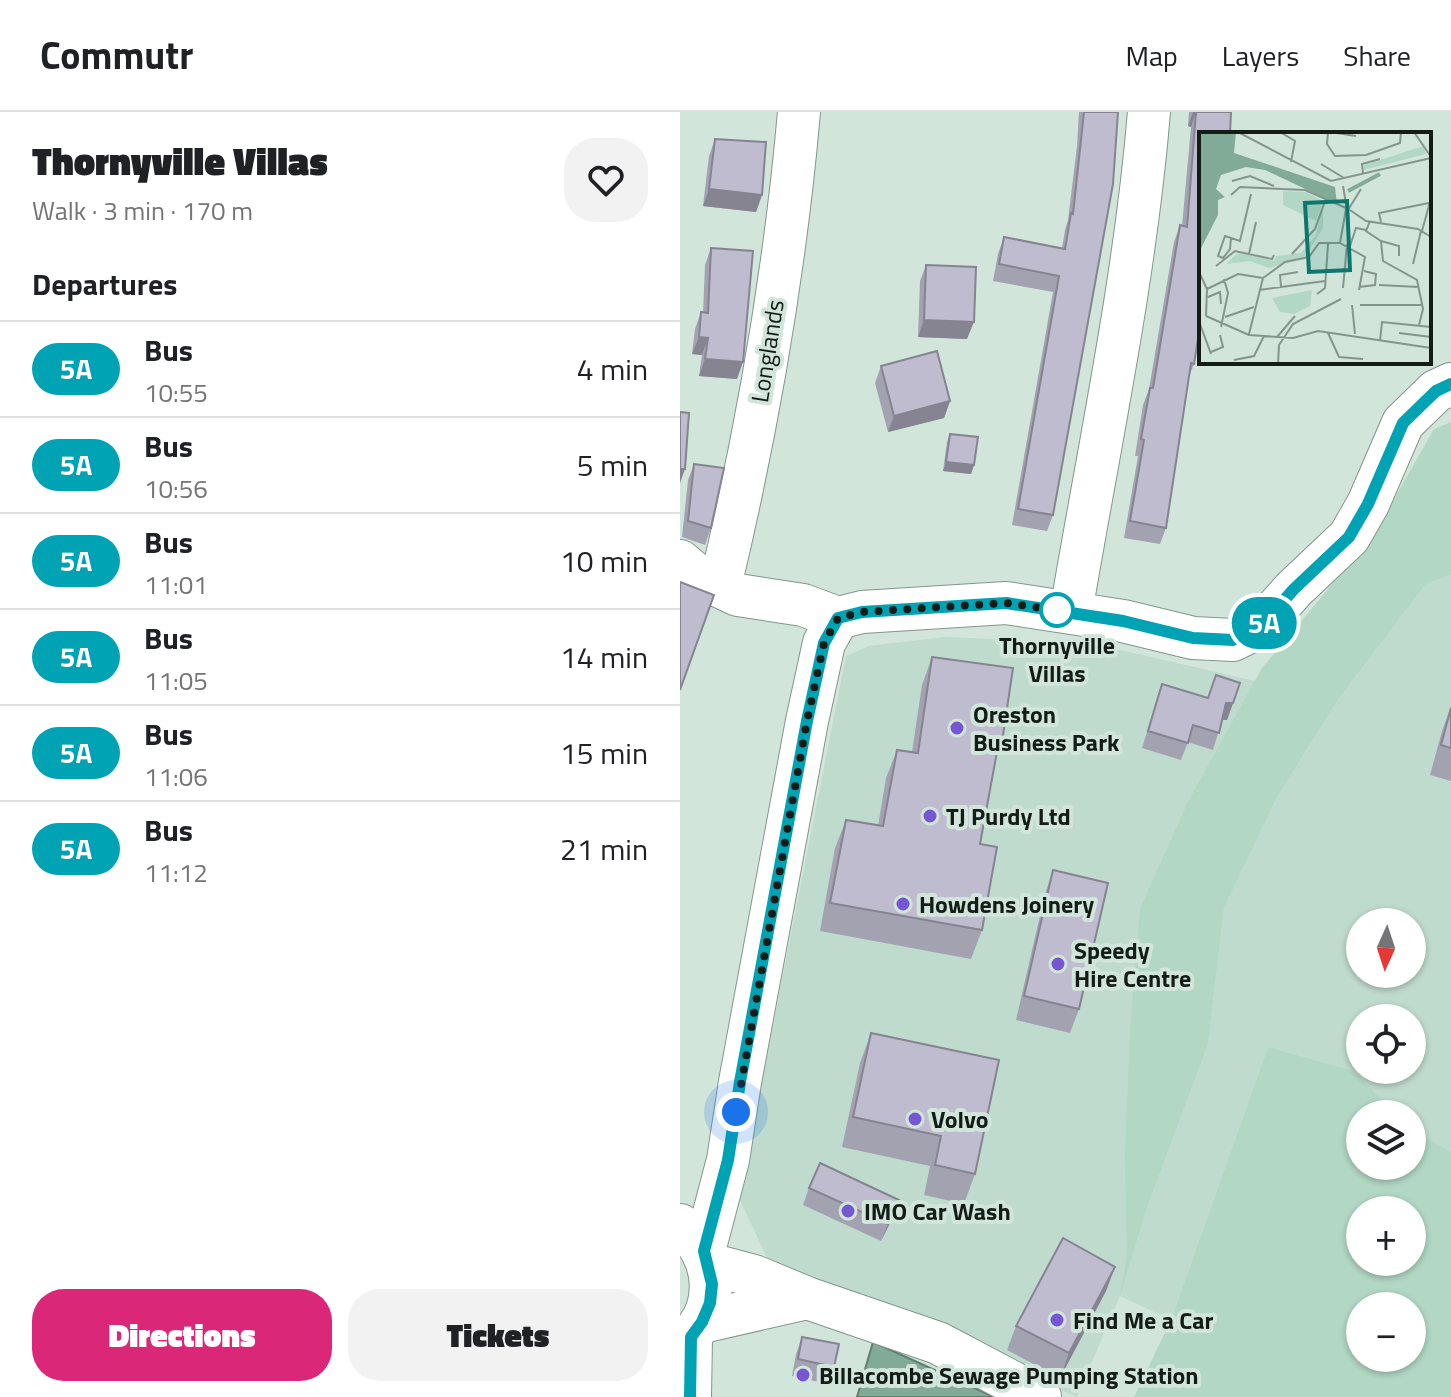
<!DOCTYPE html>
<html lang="en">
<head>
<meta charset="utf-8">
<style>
  body { margin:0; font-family:"Titillium Web",sans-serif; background:#f2f2f2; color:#202124; height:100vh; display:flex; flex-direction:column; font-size:30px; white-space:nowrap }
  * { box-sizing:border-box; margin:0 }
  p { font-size:26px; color:#757577 }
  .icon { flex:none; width:44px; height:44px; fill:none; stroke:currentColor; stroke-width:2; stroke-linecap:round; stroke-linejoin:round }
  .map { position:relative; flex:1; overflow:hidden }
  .panel { display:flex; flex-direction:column; background:#fff; width:680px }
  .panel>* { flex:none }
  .badge { padding:0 16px; border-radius:26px; font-size:28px; line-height:52px }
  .needle { width:52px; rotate:183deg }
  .controls { position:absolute; left:666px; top:796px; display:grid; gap:16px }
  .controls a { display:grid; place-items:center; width:80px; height:80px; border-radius:50%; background:#fff; box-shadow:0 2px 6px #0004; font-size:40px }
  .you { position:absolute; width:40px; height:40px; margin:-20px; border:6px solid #fff; border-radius:50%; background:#1a73e8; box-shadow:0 0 0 12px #1a73e833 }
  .map>.badge { position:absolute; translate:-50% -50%; box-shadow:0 0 0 4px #fff }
  h2 { padding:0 32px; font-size:30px; line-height:72px }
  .round { display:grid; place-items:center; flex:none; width:84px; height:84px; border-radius:32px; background:#f2f2f2 }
  .headline { display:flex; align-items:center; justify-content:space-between; height:136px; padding:0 32px }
  h1 { font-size:38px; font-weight:800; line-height:60px }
  .cta { display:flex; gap:16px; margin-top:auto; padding:16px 32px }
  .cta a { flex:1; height:92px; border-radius:32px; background:#db2777; color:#fff; font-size:32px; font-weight:800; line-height:92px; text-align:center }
  .cta a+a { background:#f2f2f2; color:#202124 }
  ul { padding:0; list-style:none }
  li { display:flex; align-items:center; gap:24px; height:96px; padding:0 32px; border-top:2px solid #e0e0e0 }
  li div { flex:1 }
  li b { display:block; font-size:30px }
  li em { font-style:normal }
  li .badge { min-width:88px; font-weight:700; text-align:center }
  header { display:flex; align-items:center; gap:48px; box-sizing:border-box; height:112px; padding:0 40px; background:#fff; border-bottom:2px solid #e0e0e0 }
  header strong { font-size:38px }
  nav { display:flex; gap:44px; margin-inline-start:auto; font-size:28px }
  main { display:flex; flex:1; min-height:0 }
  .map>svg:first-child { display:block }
  .built { fill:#bfdbcd; fill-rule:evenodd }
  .green { fill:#b2d7c4; fill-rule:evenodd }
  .water { fill:#81ab96; stroke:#608070; stroke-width:2 }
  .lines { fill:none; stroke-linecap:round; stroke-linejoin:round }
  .minor-casing { stroke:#83968d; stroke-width:44 }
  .minor { stroke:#fff; stroke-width:42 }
  .wall { fill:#a3a2b1 }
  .shaded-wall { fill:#858490 }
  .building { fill:#bebcce; stroke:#858490; stroke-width:2 }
  .line-casing { stroke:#fff; stroke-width:18 }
  .line { stroke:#00a3b4; stroke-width:12 }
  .walk { stroke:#141c18; stroke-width:8; stroke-dasharray:0 14.4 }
  .stop-dot { fill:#fff; stroke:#00a3b4; stroke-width:4 }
  .poi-dot { fill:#7657d1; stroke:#d1e5db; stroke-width:3 }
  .labels { text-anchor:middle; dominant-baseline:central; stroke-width:8; stroke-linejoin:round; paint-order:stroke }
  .street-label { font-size:24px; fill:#141c18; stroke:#d1e5db }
  .stop-label { font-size:24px; font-weight:bold; fill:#141c18; stroke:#d1e5db }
  .poi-label { font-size:24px; font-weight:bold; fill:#141c18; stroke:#d1e5db; text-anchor:start }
  .inset-river { fill:none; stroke:#81ab96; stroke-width:4 }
  .inset-road { fill:none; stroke:#85958d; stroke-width:2 }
  .view { fill:#0f766e; fill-opacity:0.15; stroke:#0f766e; stroke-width:4 }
  .inset-edge { fill:none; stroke:#141c18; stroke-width:4 }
</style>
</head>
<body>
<header>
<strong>Commutr</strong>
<nav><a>Map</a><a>Layers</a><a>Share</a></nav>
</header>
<main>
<section class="panel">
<div class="headline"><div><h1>Thornyville Villas</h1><p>Walk · 3 min · 170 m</p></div><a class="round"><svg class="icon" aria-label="heart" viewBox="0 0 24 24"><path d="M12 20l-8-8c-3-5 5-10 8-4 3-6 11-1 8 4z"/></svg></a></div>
<h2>Departures</h2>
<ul>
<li><span class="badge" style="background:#00a3b4;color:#fff">5A</span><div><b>Bus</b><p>10:55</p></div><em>4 min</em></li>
<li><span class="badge" style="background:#00a3b4;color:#fff">5A</span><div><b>Bus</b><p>10:56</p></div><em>5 min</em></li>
<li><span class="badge" style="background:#00a3b4;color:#fff">5A</span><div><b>Bus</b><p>11:01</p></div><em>10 min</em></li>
<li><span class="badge" style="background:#00a3b4;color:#fff">5A</span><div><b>Bus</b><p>11:05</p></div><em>14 min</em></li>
<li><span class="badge" style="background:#00a3b4;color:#fff">5A</span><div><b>Bus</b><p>11:06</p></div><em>15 min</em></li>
<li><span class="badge" style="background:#00a3b4;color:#fff">5A</span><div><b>Bus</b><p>11:12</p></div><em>21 min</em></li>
</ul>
<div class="cta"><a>Directions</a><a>Tickets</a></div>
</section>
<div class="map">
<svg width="771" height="1285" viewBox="0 0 771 1285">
  <rect width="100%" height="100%" fill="#d1e5db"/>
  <path class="built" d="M 771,463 L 771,1040 L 732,1017 L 732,1002 L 716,1002 L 674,959 L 588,935 L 491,1208 L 440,1184 L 397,1285 L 90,1152 L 59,1086 L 166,544 L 189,534 L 265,525 L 410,531 L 575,569 L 508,689 L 460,796 L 447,1143 L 442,1176 L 467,1096 L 528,932 L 544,796 L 597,685 L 659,586 L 746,472 ZM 680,810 L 732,810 L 732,862 L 680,862 ZM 680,906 L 732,906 L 732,958 L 680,958 Z"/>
  <path class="green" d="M 771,310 L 771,463 L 746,472 L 659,586 L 597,685 L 544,796 L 528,932 L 467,1096 L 440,1184 L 447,1143 L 445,1043 L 450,919 L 460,796 L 508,689 L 582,556 L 648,477 L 713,389 L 754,317 Z
    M 588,935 L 674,959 L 716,1002 L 680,1002 L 680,1054 L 732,1054 L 732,1017 L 771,1040 L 771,1285 L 454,1285 L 491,1208 ZM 680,1098 L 732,1098 L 732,1150 L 680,1150 ZM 680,1194 L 732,1194 L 732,1246 L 680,1246 Z"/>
  <path class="water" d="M 193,1230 L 314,1285 L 177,1285 Z"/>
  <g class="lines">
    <g class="minor-casing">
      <path id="minor" d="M 0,449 L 19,465 L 58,483 L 123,493 L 158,506
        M 40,474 C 77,319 105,159 119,0
        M 391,500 C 419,334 455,168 469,0
        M 0,1113 C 39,1144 43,1202 0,1232
        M 24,1139 L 48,1048 L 60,970 L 127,609 L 144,531 L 158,506 L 182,500 L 326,491 L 443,509 L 513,526 L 553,528 L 581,514 L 614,477 L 669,425 L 688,392 L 723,311 L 756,279 L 771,272
        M 29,1152 L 74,1164 L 127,1186 L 258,1231 L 360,1285
        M 22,1210 L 127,1186
        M 10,1285 L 11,1225"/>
    </g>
    <use href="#minor" class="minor"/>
  </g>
  <path class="wall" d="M 399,0 L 438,0 L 373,403 L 367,419 L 332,413 L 373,180 L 313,169 L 318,142 L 324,125 L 382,136 L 385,118 L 388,108 L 397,34 Z
    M 509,0 L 551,0 L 514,252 L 508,267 L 486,416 L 480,432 L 444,426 L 458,344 L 455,344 L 463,293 L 469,277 L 494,130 L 500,113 L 502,114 L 511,15 L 508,14 Z
    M 35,27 L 82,83 L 76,100 L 23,94 L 29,44 Z
    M 31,136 L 57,267 L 19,264 L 22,243 L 12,242 L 15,217 L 21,200 L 23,201 L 25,153 Z
    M 246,153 L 287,227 L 238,225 L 240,169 Z
    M 201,254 L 270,289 L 264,306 L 208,320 L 195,271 Z
    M 270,322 L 294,353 L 291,362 L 263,359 L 267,330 Z
    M 14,352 L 31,416 L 25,433 L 2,425 L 8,368 Z
    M 252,545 L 322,630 L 316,645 L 300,732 L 302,818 L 291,847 L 140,819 L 155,736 L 166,708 L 198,714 L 206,666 L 217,638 L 232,640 L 242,573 Z
    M 536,563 L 553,591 L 547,608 L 542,608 L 533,638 L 508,630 L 501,648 L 462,636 L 482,572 L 528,586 Z
    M 771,594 L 771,669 L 750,663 L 762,619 Z
    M 373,758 L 399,897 L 390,921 L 336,908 L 365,782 Z
    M 191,921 L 295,1062 L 284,1092 L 244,1083 L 250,1054 L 162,1035 L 180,951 Z
    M 129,1076 L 213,1105 L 201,1129 L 123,1093 Z
    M 426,1179 L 380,1266 L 327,1238 L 336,1214 Z
    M 122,1225 L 154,1255 L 148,1272 L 112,1264 L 116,1242 Z"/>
  <path class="shaded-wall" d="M 513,0 L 516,0 L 511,15 L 508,14 Z
    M 29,77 L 82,83 L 76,100 L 23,94 Z
    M 244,208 L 294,210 L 287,227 L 238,225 Z
    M 19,225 L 28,226 L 22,243 L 12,242 Z
    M 25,247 L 63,250 L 57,267 L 19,264 Z
    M 270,289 L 264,306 L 208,320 L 214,304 Z
    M 266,350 L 294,353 L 291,362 L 263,359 Z
    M 0,357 L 5,357 L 0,371 Z
    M 546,591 L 553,591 L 547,608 L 540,608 Z
    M 219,1088 L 213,1105 L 201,1129 L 208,1112 Z
    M 435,1155 L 426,1179 L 380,1266 L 389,1241 Z"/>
  <path class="building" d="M 404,0 L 438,0 L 433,72 L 373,403 L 338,397 L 379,164 L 319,152 L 324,125 L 385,137 L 391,101 L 393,102 Z
    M 516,0 L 551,0 L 550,22 L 521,22 L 521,208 L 514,252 L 511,251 L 486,416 L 450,409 L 464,328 L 461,327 L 470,276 L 473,276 L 500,113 L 507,115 Z
    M 35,27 L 86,30 L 82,83 L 29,77 Z
    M 31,136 L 73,139 L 63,250 L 25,247 L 28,226 L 19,225 L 21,200 L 28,201 Z
    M 246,153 L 296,155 L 294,210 L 244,208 Z
    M 257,239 L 270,289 L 214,304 L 201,254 Z
    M 0,300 L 9,301 L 5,357 L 0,357 Z
    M 270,322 L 298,325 L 294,353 L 266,350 Z
    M 14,352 L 44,356 L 31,416 L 8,409 Z
    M 0,470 L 34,483 L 0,578 Z
    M 252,545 L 333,556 L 322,630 L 319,629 L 300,732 L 317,735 L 302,818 L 150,791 L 166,708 L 203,714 L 217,638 L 238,641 Z
    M 536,563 L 560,571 L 553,591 L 546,591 L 539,621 L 513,613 L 508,631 L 468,619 L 482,572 L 528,586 Z
    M 771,596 L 771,636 L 761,633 Z
    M 373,758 L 428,771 L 399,897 L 344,884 Z
    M 191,921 L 319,948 L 295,1062 L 255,1053 L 261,1024 L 173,1005 Z
    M 140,1051 L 219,1088 L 208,1112 L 129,1076 Z
    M 383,1126 L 435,1155 L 389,1241 L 336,1214 Z
    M 122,1225 L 159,1232 L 154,1255 L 118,1247 Z"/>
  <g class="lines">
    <g class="line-casing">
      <path id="line" d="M 10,1285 L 11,1225 L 22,1210 L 30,1191 L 32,1172 L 24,1139 L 48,1048 L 60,970 L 127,609 L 144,531 L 158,506 L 182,500 L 326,491 L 443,509 L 513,526 L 553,528 L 581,514 L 614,477 L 669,425 L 688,392 L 723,311 L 756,279 L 771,272"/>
    </g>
    <use href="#line" class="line"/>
    <path class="walk" d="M 56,1000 L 127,609 L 144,531 L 158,506 L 182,500 L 326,491 L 377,498"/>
  </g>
  <circle class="stop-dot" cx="377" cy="498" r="16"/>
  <g class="poi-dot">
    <circle cx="277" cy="616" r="8"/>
    <circle cx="250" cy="704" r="8"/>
    <circle cx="223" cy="792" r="8"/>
    <circle cx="378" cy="852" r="8"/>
    <circle cx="235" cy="1007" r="8"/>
    <circle cx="168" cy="1099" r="8"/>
    <circle cx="377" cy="1208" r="8"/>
    <circle cx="123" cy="1263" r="8"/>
  </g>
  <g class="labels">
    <g class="street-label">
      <text transform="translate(87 239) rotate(-81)">Longlands</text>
    </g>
    <g class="stop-label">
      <text x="377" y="533">Thornyville<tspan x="377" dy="28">Villas</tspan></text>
    </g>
    <g class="poi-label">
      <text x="293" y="602">Oreston<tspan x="293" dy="28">Business Park</tspan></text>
      <text x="266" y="704">TJ Purdy Ltd</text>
      <text x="239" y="792">Howdens Joinery</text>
      <text x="394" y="838">Speedy<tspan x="394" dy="28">Hire Centre</tspan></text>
      <text x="251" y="1007">Volvo</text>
      <text x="184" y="1099">IMO Car Wash</text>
      <text x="393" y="1208">Find Me a Car</text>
      <text x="139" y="1263">Billacombe Sewage Pumping Station</text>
    </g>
  </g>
  <g transform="translate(519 20)">
    <rect width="232" height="232" fill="#d1e5db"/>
    <path d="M 225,14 L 226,22 L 165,38 L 165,33 ZM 84,59 L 107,60 L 124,69 L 117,89 L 84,73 ZM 124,75 L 124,96 L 106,125 L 70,136 L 51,129 L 27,132 L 40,120 L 75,129 L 77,124 L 102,121 L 117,103 ZM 113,158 L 111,174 L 95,182 L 81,180 L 73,166 Z" fill="#b2d7c4"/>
    <path d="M 2,0 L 37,0 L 35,21 L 136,55 L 138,72 L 66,38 L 47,35 L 22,43 L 17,57 L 26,65 L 19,68 L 19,83 L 0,120 Z" fill="#81ab96"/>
    <path class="inset-river" d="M 149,59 L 181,42"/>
    <path class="inset-road" d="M 39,0 L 132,49 L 232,26M 81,0 L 96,9 L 92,30M 129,0 L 128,12 L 136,24 L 167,23 L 201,11 L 202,0M 131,0 L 157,4M 215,0 L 232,25M 122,32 L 145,46M 164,41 L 163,32 L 181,27M 33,49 L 51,44 L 75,54M 144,54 L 148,78M 32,63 L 41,55 L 106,58 L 147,76M 149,78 L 162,57M 151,78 L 167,89 L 219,97 L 232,105M 171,89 L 167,99 L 182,109 L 184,129 L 218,148 L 224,177 L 220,193M 182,90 L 180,81 L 230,71M 223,99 L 232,66M 32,106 L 31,117 L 24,126 L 19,124 L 26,104 L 41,109 L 52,62M 182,109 L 200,114 L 200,124M 141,111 L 166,125 L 160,158M 141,111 L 147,77M 151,114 L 157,96 L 167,98M 50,122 L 57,90M 93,122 L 116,97 L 126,69M 214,132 L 222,99M 17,134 L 36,119 L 73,127 L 75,123M 0,140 L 8,157 L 7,184M 180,153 L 220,155M 82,155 L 81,143 L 99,140M 160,155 L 176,153 L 177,142 L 165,139M 144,156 L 148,112M 8,157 L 39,142 L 64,146M 60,158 L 126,149M 118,162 L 126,156 L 129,112M 9,165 L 21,160 L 22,172M 153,173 L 156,202M 161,173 L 224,173M 7,184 L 50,203 L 94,206 L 119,199 L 232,216M 26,185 L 55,175M 1,192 L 12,222M 22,195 L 29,161 L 25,147M 129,201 L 140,225 L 164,227M 200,201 L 232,205M 50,202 L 64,146 L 86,130 L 110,125 L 120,111 L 141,111M 78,205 L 96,184M 181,209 L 183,190 L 232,195M 12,220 L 24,215 L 21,203M 35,228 L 55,224 L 65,204M 79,232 L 80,213 L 94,192 L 142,167"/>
    <path class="view" d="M 148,69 L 151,138 L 110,140 L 106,71 Z"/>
    <rect width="232" height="232" class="inset-edge"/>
  </g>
</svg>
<div class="controls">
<a><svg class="needle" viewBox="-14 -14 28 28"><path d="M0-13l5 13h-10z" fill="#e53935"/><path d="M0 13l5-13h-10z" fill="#757577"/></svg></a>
<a><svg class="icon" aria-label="locate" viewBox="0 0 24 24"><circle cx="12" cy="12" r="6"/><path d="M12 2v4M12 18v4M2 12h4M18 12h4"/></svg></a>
<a><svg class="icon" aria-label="layers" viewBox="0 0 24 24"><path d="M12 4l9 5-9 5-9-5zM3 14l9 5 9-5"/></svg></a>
<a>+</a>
<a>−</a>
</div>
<div class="you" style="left:56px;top:1000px"></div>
<b class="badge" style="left:584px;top:511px;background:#00a3b4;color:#fff">5A</b>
</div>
</main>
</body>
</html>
